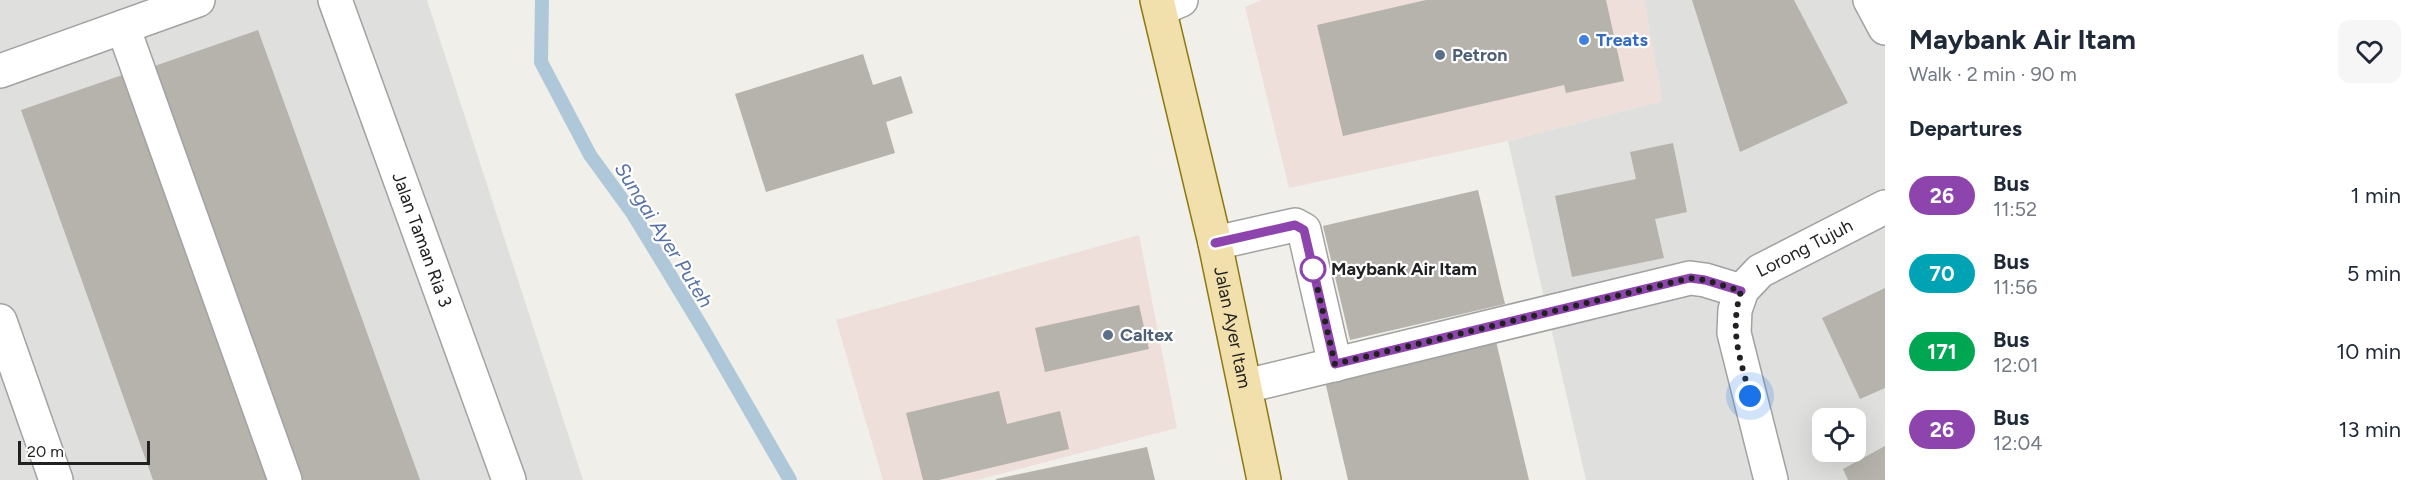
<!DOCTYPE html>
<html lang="en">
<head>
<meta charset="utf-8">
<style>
  body { margin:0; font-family:Figtree,sans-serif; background:#f6f6f7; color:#1f2937; height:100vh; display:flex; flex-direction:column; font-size:22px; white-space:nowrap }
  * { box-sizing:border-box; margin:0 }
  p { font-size:20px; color:#747a83 }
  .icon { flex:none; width:33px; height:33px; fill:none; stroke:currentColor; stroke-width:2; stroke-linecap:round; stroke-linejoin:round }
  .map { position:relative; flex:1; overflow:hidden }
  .details { display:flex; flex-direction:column; background:#fff; width:540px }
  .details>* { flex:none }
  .badge { padding:0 12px; border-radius:20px; font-size:21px; line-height:39px }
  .controls { position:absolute; left:1812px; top:408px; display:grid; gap:12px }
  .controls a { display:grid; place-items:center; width:54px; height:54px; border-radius:12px; background:#fff; box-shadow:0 6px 24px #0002; font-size:30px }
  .scale { position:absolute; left:18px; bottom:15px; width:132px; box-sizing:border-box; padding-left:6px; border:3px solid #212121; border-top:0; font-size:16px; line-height:21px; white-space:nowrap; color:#212121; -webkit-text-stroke:4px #fff; paint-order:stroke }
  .you { position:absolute; width:30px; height:30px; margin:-15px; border:4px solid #fff; border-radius:50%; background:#1a73e8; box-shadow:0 0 0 9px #1a73e833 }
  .map>.badge { position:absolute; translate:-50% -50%; box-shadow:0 0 0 3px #fff }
  h2 { padding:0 24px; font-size:22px; line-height:54px }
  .round { display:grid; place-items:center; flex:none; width:63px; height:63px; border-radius:12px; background:#f6f6f7 }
  .summary { display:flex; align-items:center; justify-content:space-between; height:102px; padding:0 24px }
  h1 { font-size:28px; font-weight:700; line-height:45px }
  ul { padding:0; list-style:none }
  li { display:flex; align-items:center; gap:18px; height:78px; padding:0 24px }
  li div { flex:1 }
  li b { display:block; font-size:22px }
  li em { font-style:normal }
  li .badge { min-width:66px; font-weight:700; text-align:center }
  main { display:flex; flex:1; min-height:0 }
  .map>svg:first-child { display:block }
  .residential { fill:#dfdfde; fill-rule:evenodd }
  .commercial { fill:#efdfdb }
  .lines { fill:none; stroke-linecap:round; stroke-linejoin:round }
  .stream { stroke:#afc8d9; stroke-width:14 }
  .building { fill:#b6b2ac }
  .minor-casing { stroke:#a2a2a2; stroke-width:36 }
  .major-casing { stroke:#8d7911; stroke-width:36 }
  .minor { stroke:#fff; stroke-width:33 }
  .major { stroke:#f2e0ac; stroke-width:33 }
  .line-casing { stroke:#fff; stroke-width:14 }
  .line { stroke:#8e44ad; stroke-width:9 }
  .walk { stroke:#212121; stroke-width:6; stroke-dasharray:0 10.8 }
  .shop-dot { fill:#3f7fe0; stroke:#fff; stroke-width:2 }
  .service-dot { fill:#5c6f8a; stroke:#fff; stroke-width:2 }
  .stop-dot { fill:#fff; stroke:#8e44ad; stroke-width:3 }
  .labels { text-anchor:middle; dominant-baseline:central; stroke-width:4.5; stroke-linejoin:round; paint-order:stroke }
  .shop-label { font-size:18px; font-weight:bold; fill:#366cbe; stroke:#fff; text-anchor:start }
  .service-label { font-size:18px; font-weight:bold; fill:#4e5e75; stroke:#fff; text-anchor:start }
  .street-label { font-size:18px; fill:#212121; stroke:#fff }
  .stop-label { font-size:18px; font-weight:bold; fill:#212121; stroke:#fff; text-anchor:start }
  .water-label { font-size:20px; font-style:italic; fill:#5772a7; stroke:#fff }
</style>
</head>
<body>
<main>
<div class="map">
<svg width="1885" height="480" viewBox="0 0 1885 480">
  <rect width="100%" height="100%" fill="#f0efe9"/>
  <path class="residential" d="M 0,0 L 427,0 L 583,480 L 0,480 Z
    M 1644,0 L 1885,0 L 1885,480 L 1586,480 L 1508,141 L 1662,101 ZM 1822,418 L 1856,418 L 1856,452 L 1822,452 Z"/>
  <path class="commercial" d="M 1262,0 L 1644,0 L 1662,101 L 1508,141 L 1289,188 L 1245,7 Z
    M 1139,235 L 1177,428 L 977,480 L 883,480 L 836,320 Z"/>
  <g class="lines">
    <path class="stream" d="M 542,0 L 541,62 L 590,155 L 633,214 L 703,329 L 790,480"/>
  </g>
  <path class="building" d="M 1426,0 L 1606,0 L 1624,81 L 1566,93 L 1564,85 L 1343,136 L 1317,25 Z
    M 1692,0 L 1794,0 L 1848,103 L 1740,152 Z
    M 258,30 L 420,480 L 294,480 L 146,69 Z
    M 863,54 L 873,85 L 901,76 L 913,113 L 886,122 L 895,153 L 766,192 L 735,94 Z
    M 131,72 L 277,480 L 153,480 L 21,110 Z
    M 1673,143 L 1687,212 L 1655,219 L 1664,258 L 1572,277 L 1555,196 L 1636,179 L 1630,152 Z
    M 1478,190 L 1505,304 L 1350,340 L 1323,226 Z
    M 1885,288 L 1885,388 L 1860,399 L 1822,318 Z
    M 1139,305 L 1149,349 L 1045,372 L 1035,328 Z
    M 1495,337 L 1529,480 L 1348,480 L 1324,377 Z
    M 999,391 L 1007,424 L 1060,411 L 1069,449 L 939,480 L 923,480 L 906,413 Z
    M 1885,446 L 1885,480 L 1848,480 L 1843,469 Z
    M 1147,447 L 1155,480 L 996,480 L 996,479 Z"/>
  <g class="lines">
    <g class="minor-casing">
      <g id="minor">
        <path id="s1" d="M 335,0 L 509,480"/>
        <path d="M 1870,0 L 1885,28"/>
        <path d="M 1160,9 L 1181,0"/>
        <path d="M 123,27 L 285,480"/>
        <path d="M 0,71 L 198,0"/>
        <path d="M 1215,243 L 1295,225 L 1304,230 L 1335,365"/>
        <path d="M 0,321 L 56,480"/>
        <path d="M 1246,386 L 1690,278 L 1705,280 L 1741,291"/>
        <path id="s2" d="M 1771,480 L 1734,333 L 1735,310 L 1742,290 L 1760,271 L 1885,207"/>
      </g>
    </g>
    <g class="major-casing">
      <g id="major">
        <path id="s3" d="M 1157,0 L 1215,243 L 1264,480"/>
      </g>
    </g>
    <use href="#minor" class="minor"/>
    <use href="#major" class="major"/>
  </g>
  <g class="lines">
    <g class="line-casing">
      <path id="line" d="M 1215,243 L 1295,225 L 1304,230 L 1335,364 L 1690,278 L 1705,280 L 1741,291"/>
    </g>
    <use href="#line" class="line"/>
    <path class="walk" d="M 1313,269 L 1335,364 L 1690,278 L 1705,280 L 1741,291 C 1729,332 1740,357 1750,396"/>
  </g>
  <circle class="shop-dot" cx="1584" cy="40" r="6"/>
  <g class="service-dot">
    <circle cx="1440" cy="55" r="6"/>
    <circle cx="1108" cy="335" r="6"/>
  </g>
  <circle class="stop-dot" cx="1313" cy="269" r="12"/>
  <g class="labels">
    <g class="shop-label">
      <text x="1596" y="40">Treats</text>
    </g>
    <g class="service-label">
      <text x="1452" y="55">Petron</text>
      <text x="1120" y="335">Caltex</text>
    </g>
    <g class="street-label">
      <text stroke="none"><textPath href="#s1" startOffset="255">Jalan Taman Ria 3</textPath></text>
      <text stroke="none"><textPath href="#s2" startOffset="272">Lorong Tujuh</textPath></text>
      <text stroke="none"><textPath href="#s3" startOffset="336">Jalan Ayer Itam</textPath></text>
    </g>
    <g class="stop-label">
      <text x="1331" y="269">Maybank Air Itam</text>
    </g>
    <g class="water-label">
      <text transform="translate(664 235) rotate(58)">Sungai Ayer Puteh</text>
    </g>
  </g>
</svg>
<div class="controls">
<a><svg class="icon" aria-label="locate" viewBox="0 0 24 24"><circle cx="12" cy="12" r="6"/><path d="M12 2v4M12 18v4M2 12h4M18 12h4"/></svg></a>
</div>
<div class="scale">20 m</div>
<div class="you" style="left:1750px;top:396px"></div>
</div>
<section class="details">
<div class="summary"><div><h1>Maybank Air Itam</h1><p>Walk · 2 min · 90 m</p></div><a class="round"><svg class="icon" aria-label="heart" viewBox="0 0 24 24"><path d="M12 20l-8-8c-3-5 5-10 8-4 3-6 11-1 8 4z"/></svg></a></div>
<h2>Departures</h2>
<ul>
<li><span class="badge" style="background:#8e44ad;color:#fff">26</span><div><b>Bus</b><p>11:52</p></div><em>1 min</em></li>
<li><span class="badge" style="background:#00a3b4;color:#fff">70</span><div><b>Bus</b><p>11:56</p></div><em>5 min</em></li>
<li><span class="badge" style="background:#00a651;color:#fff">171</span><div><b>Bus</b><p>12:01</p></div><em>10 min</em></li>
<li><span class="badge" style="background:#8e44ad;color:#fff">26</span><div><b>Bus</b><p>12:04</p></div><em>13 min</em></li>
</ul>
</section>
</main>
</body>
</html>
